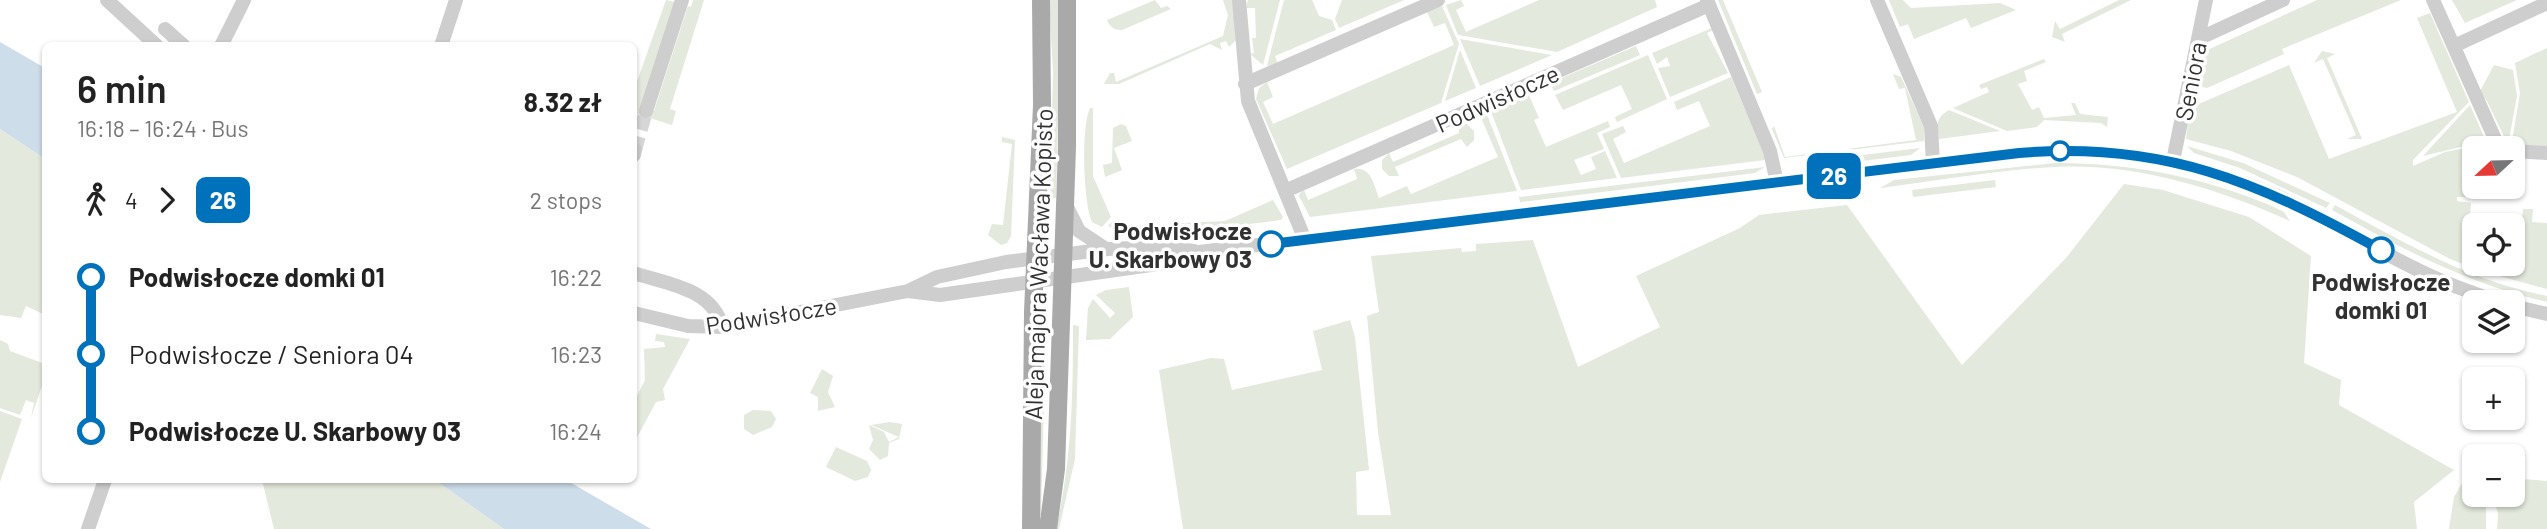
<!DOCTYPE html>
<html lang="en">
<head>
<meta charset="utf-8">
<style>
  body { margin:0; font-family:Barlow,sans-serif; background:#f6f6f6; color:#222; height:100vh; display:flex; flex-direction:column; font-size:26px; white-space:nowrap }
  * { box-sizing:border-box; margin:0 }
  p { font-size:23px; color:#767676 }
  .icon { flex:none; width:38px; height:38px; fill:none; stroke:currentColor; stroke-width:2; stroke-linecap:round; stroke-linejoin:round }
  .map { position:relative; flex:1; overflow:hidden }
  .side { position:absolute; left:42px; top:42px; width:595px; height:441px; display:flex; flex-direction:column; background:#fff; border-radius:10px; box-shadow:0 2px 5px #0004 }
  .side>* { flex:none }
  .badge { padding:0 14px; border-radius:10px; font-size:24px; line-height:46px }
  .needle { width:46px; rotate:248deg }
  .tools { position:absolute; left:2462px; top:136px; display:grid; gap:14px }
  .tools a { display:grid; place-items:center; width:63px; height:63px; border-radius:10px; background:#fff; box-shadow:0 2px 5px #0004; font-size:35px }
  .map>.badge { position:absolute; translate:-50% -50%; box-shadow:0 0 0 4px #fff }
  .legs { display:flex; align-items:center; gap:10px; height:77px; padding:0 35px; font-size:23px }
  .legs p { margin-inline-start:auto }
  .overview { display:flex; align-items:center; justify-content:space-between; height:119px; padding:0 35px }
  h1 { font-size:38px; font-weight:600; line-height:52px }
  ul { padding:0 35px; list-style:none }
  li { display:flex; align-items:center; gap:24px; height:77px; font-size:26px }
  li i { display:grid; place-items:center; width:10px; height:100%; margin:0 9px; background:currentColor }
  li i::after { content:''; width:18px; height:18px; margin:-9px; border:5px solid; border-radius:50%; background:#fff }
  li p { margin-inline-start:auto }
  li:first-child i { background:linear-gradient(#0000 50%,currentColor 0) }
  li:last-child i { background:linear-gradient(currentColor 50%,#0000 0) }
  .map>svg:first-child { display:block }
  .green { fill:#e3e9dd }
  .water { fill:#ceddea }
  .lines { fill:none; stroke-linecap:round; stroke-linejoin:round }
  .minor-tunnel { stroke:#d6d6d6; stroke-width:14; stroke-dasharray:14 7; stroke-linecap:butt }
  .minor { stroke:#cecece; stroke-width:14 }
  .major { stroke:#a9a9a9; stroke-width:18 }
  .line-1-casing { stroke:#fff; stroke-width:16 }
  .line-1 { stroke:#0072bc; stroke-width:10 }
  .stop-1-dot { fill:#fff; stroke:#0072bc; stroke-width:3.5 }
  .labels { text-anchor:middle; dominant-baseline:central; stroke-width:7; stroke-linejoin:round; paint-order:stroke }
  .street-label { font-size:24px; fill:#313131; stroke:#fff }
  .stop-label { font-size:24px; font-weight:bold; fill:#313131; stroke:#fff; text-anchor:end }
</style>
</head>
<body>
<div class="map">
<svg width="2547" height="529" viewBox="0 0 2547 529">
  <rect width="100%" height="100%" fill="#fff"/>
  <path class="green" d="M 666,0 L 675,2 L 642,108 L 654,111 L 688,6 L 691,7 L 693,0 L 704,0 L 670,109 L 676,111 L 672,125 L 634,113 L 634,90 Z
    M 1049,0 L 1061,0 L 1056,198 L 1050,198 L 1053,72 Z
    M 1155,0 L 1161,8 L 1167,6 L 1171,9 L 1122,30 C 1114,30 1110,27 1107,20 Z
    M 1223,0 L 1234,0 L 1236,40 L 1229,47 L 1226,41 L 1220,43 L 1222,50 L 1210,44 L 1119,84 L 1104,84 L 1110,73 L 1114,73 L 1116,82 L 1223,36 L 1228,15 Z
    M 1248,0 L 1280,0 L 1263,65 L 1250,54 L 1254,53 L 1252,38 L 1256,38 L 1255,8 L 1246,8 Z
    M 1284,0 L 1312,0 L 1319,16 L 1332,20 L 1336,30 L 1275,56 L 1278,64 L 1267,66 Z
    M 1342,0 L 1404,0 L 1339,28 L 1335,19 Z
    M 1461,0 L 1464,6 L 1456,10 L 1466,32 L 1539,0 L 1655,0 L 1657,7 L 1557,52 L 1458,35 L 1446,5 Z
    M 1718,0 L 1723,0 L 1762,92 L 1757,94 Z
    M 1889,0 L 1903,0 L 1911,8 L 2000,3 L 2016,10 L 1971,28 L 1966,18 L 1914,39 L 1908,24 L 1900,27 Z
    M 2119,0 L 2131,0 L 2062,34 L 2065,42 L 2052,37 L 2055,21 L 2060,29 Z
    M 2317,0 L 2401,0 L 2282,49 L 2284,54 L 2207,88 L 2198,86 L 2196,76 L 2203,52 Z
    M 2452,0 L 2517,0 L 2465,23 Z
    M 1442,6 L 1459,44 L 1441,103 L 1287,169 L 1256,99 L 1259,88 L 1267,82 L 1273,97 L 1263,102 L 1273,124 L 1454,45 L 1445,23 L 1434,27 L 1427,12 Z
    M 2430,13 L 2469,102 L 2413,160 L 2413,166 L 2445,152 L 2487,144 L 2489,149 L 2474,149 L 2474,174 L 2467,182 L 2465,197 L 2457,197 L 2457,201 L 2471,203 L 2469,228 L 2474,229 L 2474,264 L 2513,264 L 2513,232 L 2521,232 L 2523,209 L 2533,209 L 2532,222 L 2547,223 L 2547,289 L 2481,271 L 2450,259 L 2297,177 L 2231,151 L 2186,139 L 2189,114 L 2194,106 L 2289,65 L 2329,159 L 2457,112 L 2417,18 Z
    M 1712,28 L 1713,30 L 1707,33 L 1728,73 L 1670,97 L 1658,68 L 1670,66 L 1667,57 L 1657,64 L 1652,53 Z
    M 1460,39 L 1552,55 L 1480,86 Z
    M 1636,46 L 1640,55 L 1554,91 L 1550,83 Z
    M 2547,48 L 2547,150 L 2511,147 L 2520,93 L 2515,63 Z
    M 1460,50 L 1476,88 L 1445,101 Z
    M 2322,51 L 2335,54 L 2327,58 L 2362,139 L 2347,139 L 2356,135 L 2323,59 L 2314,63 Z
    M 1648,55 L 1667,99 L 1617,122 L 1615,117 L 1632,109 L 1621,85 L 1563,110 L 1555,95 Z
    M 2044,59 L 2046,62 L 2024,71 L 2027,81 L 2018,84 L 2032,110 L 2039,107 L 2044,118 L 2076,115 L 2071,103 L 2075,103 L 2080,114 L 2108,117 L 2107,127 L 2101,123 L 2044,120 L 2037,127 L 2007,131 L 1953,108 L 1989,92 L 1987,87 L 1981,89 L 1979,85 Z
    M 2494,65 L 2513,70 L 2517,96 L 2508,145 L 2487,101 L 2479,93 Z
    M 1893,74 L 1901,77 L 1924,127 L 1924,141 L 1784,158 L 1772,129 L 1774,126 L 1785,157 L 1916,140 L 1905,88 L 1899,89 Z
    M 1731,77 L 1765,155 L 1765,160 L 1621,178 L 1602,134 L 1623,126 L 1626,132 L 1613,139 L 1624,163 L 1710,126 L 1699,101 L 1677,110 L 1674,102 Z
    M 1528,93 L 1539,118 L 1534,120 L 1546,147 L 1608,121 L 1610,127 L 1597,133 L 1604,149 L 1574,160 L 1581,175 L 1596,169 L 1591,157 L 1605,151 L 1617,178 L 1521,190 L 1490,109 Z
    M 2470,105 L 2486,141 L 2423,156 Z
    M 1090,108 L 1093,108 L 1093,176 L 1111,217 L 1102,227 L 1092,222 C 1083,202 1081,127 1090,108 Z
    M 1949,110 L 2000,131 L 1939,139 C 1937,125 1935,118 1949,110 Z
    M 1486,112 L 1517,191 L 1310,217 L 1299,196 L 1300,193 L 1304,190 L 1308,200 L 1357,179 L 1354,169 C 1371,166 1374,185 1379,198 L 1407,186 L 1411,194 L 1498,157 L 1482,120 Z
    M 1121,124 L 1126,126 L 1132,141 L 1114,148 L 1122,170 L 1105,177 L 1103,165 L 1112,163 L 1113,128 Z
    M 1458,124 L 1467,124 L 1474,131 L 1474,140 L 1467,147 L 1461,139 L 1395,167 L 1399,176 L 1389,176 L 1382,169 L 1382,160 L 1389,153 L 1393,162 L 1459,133 Z
    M 0,129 L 45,159 L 45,315 L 26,306 L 21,318 L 0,315 Z
    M 1002,137 L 1015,140 L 1011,236 L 1007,243 L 1001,245 L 988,235 L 992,224 L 1003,225 L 1012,144 L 1002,142 Z
    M 2187,146 L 2243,163 L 2330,203 L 2326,208 L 2240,168 L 2194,153 Z
    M 1920,148 L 1911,155 L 1829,165 L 1830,159 Z
    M 2056,163 C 2133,163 2203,177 2274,207 L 2284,212 L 2290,221 C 2216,188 2136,163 2054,167 C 1996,170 1937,181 1880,188 L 1894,180 Z
    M 1765,167 L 1755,173 L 1530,201 L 1520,202 L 1519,197 Z
    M 1995,180 L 1996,187 L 1913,197 L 1912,190 Z
    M 2124,184 L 2163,190 L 2249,217 L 2311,256 L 2304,363 L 2341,380 L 2339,405 L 2454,470 L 2414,502 L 2417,529 L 1183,529 L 1159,370 L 1211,358 L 1224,359 L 1232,390 L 1322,370 L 1313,331 L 1350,320 L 1355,337 L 1369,470 L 1356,472 L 1357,515 L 1391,515 L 1378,432 L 1367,316 L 1379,312 L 1371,256 L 1461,248 L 1462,252 L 1476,251 L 1476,244 L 1533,240 L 1578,367 L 1660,327 L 1636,276 L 1740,228 L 1759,215 L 1847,205 L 1962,365 L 2066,258 Z
    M 1273,200 L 1283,217 L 1281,220 C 1251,224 1128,239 1108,226 L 1113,220 L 1125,226 L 1225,221 Z
    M 2335,205 C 2403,242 2470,281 2547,296 L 2547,302 C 2469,284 2402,249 2332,210 Z
    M 1129,287 L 1133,317 L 1110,339 L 1086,340 L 1088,308 L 1093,299 L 1110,318 L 1115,313 L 1096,295 L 1106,290 Z
    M 1041,324 L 1046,324 L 1041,515 L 1039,515 Z
    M 1073,325 L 1079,326 L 1075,459 L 1059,529 L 1056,529 C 1072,459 1073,396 1073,325 Z
    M 656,334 L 690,339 L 663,389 L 665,400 L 656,402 L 634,443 L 634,402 L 645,380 L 644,349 L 665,347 L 664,342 L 655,341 Z
    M 0,340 L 8,344 L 10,351 L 45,364 L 45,377 L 31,418 L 34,403 L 26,400 L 20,415 L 0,408 Z
    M 822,369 L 833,376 L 828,392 L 835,407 L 818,411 L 818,397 L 810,393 Z
    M 753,410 L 771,411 L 776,419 L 772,427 L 753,435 L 744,429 L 744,415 Z
    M 0,411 L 22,419 L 0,482 Z
    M 890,422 L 902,424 L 899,439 L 889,443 L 888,456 L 880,460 L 869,449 L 873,440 L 869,425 L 884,432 L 889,442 L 899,437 L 871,425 Z
    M 836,447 L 867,461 L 871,470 L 868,477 L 855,481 L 826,467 Z
    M 2479,452 L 2521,455 L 2521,479 L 2547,481 L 2547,529 L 2497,529 L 2498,514 L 2493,495 L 2513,495 L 2513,457 L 2477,457 Z
    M 262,480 L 435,480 L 504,529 L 274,529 Z
    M 2467,482 L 2474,488 L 2474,495 L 2481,495 L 2486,505 L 2486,529 L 2449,529 L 2454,497 L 2462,483 Z"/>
  <path class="water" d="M 0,42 L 45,68 L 45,159 L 0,129 Z
    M 435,480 L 566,480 L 651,529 L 504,529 Z"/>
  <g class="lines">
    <path class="minor-tunnel" d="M 635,150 L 646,111"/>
    <path class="minor" d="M 107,0 L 157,46
      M 1239,0 L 1248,101 L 1305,240
      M 1707,0 L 1770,151 L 1777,183
      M 1877,0 L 1931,126 L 1933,164
      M 2433,0 L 2495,139 L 2502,149
      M 165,29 L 184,46
      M 2198,39 L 2283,0
      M 221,46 L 244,0
      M 441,46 L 456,0
      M 2454,46 L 2547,3
      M 1245,84 L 1438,0
      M 646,111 L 682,0
      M 2513,151 L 2547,153
      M 634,155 L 635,150
      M 2173,161 L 2206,0
      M 1285,191 L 1709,5
      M 1067,207 L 1079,231 L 1106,249
      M 634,273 C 666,284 713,288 722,327
      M 908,291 L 940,295 L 1165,263 L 1199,252 L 2019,153 C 2109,146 2196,160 2279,197 C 2325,217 2367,245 2412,267 C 2441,282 2470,292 2501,303
      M 2513,306 L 2547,314
      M 634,313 L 688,326 L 722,327 L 908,291 L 937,277 L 1006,262 L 1108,249 L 1158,247 L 1194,251
      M 88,529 L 105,480"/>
    <path class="major" d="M 1031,529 L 1033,312 L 1042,105 L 1041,0
      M 1048,529 L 1056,469 L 1067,147 L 1067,0"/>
  </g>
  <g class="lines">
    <g class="line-1-casing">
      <path id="line-1" d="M 1271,244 L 2019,153 C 2163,141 2258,182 2381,250"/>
    </g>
    <use href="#line-1" class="line-1"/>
  </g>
  <g class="stop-1-dot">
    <circle cx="2060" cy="151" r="9"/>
    <circle cx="1271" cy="244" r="12"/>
    <circle cx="2381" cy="250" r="12"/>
  </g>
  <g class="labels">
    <g class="street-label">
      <text transform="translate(2190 81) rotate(-79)">Seniora</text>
      <text transform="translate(1497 98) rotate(-24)">Podwisłocze</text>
      <text transform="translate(1038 264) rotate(-88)">Aleja majora Wacława Kopisto</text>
      <text transform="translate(771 315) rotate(-9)">Podwisłocze</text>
    </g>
    <g class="stop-label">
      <text x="1252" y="230">Podwisłocze<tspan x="1252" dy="28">U. Skarbowy 03</tspan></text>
      <text x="2381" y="281" text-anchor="middle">Podwisłocze<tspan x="2381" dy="28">domki 01</tspan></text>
    </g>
  </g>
</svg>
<div class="tools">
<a><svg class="needle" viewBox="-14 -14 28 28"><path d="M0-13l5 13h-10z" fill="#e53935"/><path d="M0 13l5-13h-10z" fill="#767676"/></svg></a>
<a><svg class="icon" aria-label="locate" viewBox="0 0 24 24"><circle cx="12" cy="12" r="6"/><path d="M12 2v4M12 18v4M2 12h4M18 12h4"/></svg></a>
<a><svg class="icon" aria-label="layers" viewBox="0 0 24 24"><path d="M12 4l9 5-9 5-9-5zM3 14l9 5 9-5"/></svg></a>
<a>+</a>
<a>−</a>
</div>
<b class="badge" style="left:1834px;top:176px;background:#0072bc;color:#fff">26</b>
<section class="side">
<div class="overview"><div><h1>6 min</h1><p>16:18 – 16:24 · Bus</p></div><b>8.32 zł</b></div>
<div class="legs"><svg class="icon" aria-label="walk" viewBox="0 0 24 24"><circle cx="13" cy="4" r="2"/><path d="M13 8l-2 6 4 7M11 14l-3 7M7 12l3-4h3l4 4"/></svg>4<svg class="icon" aria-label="forward" viewBox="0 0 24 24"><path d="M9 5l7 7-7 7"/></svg><b class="badge" style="background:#0072bc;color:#fff">26</b><p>2 stops</p></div>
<ul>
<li><i style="color:#0072bc"></i><b>Podwisłocze domki 01</b><p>16:22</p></li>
<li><i style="color:#0072bc"></i><span>Podwisłocze / Seniora 04</span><p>16:23</p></li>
<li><i style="color:#0072bc"></i><b>Podwisłocze U. Skarbowy 03</b><p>16:24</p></li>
</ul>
</section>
</div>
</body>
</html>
